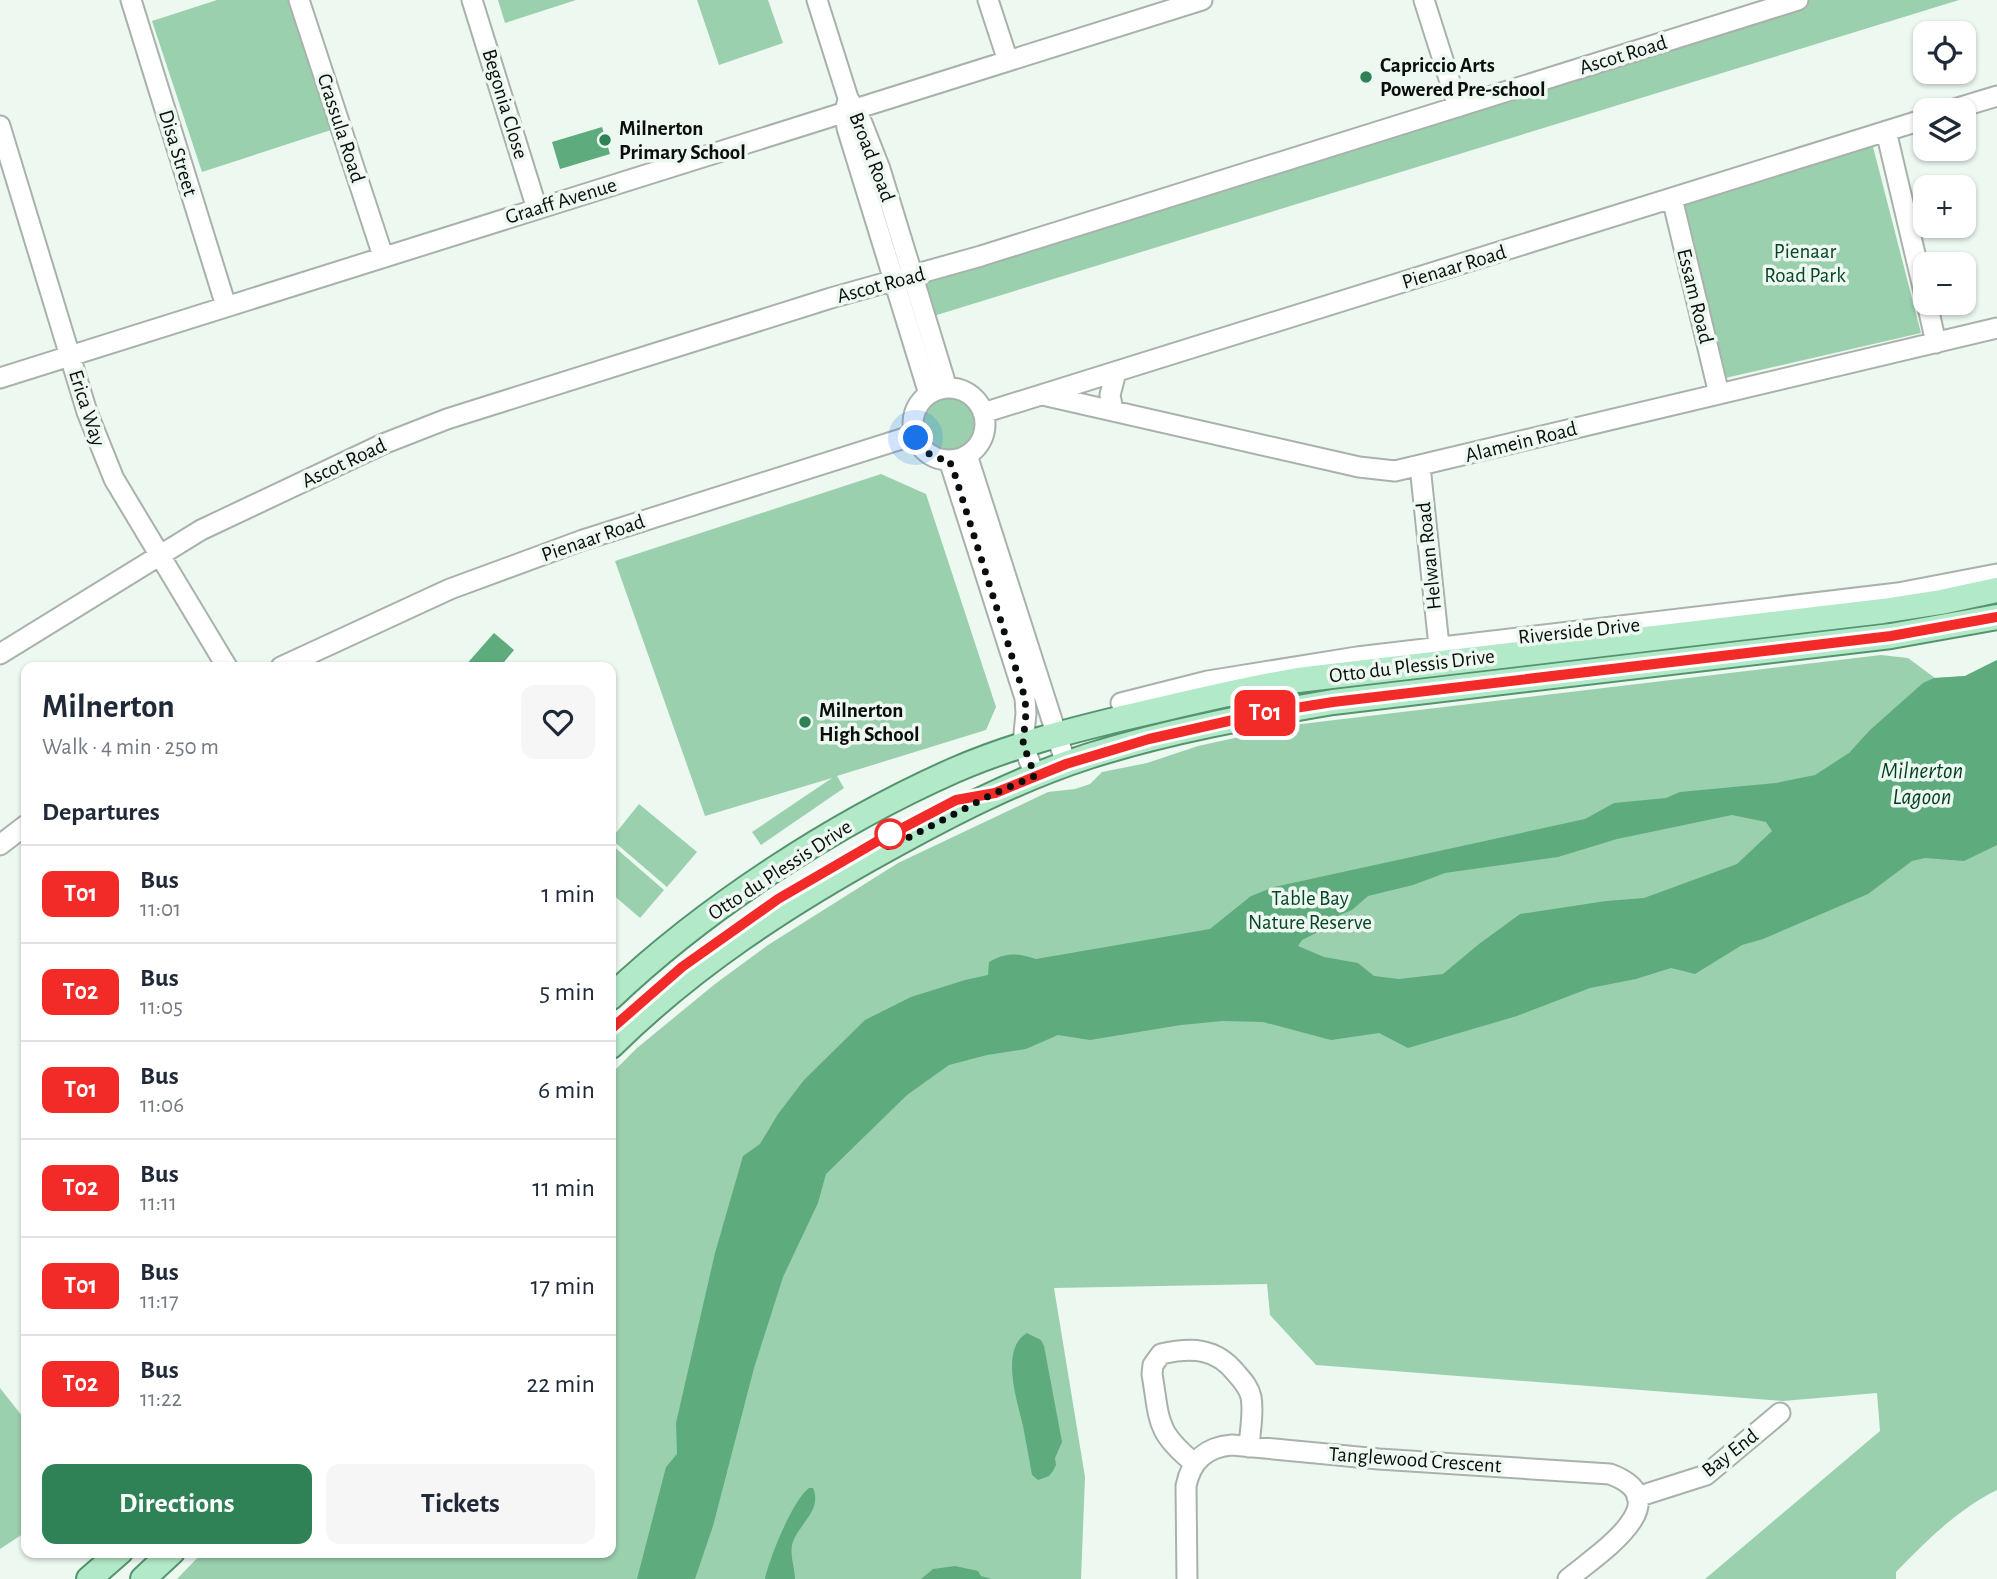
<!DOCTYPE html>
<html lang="en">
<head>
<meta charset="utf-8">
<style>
  body { margin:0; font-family:"Alegreya Sans",sans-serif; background:#f6f6f7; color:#1f2937; height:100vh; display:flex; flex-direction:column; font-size:26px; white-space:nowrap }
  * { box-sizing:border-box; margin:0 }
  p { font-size:23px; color:#747a83 }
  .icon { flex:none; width:38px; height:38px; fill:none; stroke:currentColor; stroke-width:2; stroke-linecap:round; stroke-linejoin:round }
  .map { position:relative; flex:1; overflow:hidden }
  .panel { position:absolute; left:21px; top:662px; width:595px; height:896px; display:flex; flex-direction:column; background:#fff; border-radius:14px; box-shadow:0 2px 5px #0004 }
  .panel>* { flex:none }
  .badge { padding:0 14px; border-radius:10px; font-size:24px; line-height:46px }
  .fabs { position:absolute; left:1913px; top:21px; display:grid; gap:14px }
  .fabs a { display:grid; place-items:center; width:63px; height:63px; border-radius:14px; background:#fff; box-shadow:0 2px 5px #0004; font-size:35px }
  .you { position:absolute; width:35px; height:35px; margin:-18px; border:5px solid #fff; border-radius:50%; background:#1a73e8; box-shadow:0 0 0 10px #1a73e833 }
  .map>.badge { position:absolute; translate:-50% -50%; box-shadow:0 0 0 4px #fff }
  h2 { padding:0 21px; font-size:26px; line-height:63px }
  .round { display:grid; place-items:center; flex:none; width:74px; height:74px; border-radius:14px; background:#f6f6f7 }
  .overview { display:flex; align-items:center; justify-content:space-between; height:119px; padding:0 21px }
  h1 { font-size:33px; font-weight:700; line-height:52px }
  .primary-button { display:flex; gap:14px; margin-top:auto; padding:14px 21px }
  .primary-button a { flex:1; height:80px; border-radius:14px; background:#2f8255; color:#fff; font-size:28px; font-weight:700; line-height:80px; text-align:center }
  .primary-button a+a { background:#f6f6f7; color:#1f2937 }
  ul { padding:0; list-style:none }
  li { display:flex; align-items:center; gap:21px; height:98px; padding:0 21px; border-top:2px solid #e0e1e3 }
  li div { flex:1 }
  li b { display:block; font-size:26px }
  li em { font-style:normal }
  li .badge { min-width:77px; font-weight:700; text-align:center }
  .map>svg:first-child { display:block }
  .green { fill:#9bd0ae }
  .water { fill:#5eab7d; fill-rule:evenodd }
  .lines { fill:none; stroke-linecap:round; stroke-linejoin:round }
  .minor-casing { stroke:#a8b2ab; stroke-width:23 }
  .major-casing { stroke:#55936e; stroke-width:28 }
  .minor { stroke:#fff; stroke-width:19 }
  .major { stroke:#b2e9c8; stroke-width:24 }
  .line-casing { stroke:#fff; stroke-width:16 }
  .line { stroke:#f22b29; stroke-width:10 }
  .walk { stroke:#0a0e0c; stroke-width:7; stroke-dasharray:0 12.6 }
  .poi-dot { fill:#2f8255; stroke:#edf8f1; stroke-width:2.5 }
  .stop-dot { fill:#fff; stroke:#f22b29; stroke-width:3.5 }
  .labels { text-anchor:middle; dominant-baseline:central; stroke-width:7; stroke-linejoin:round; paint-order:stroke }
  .street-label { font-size:21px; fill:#0a0e0c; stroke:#edf8f1 }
  .poi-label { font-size:21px; font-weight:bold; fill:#0a0e0c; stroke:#edf8f1; text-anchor:start }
  .park-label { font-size:21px; fill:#064527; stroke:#edf8f1 }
  .water-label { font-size:23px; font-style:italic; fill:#003f21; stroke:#edf8f1 }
</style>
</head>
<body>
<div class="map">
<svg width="1997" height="1579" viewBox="0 0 1997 1579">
  <rect width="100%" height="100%" fill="#edf8f1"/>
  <path class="green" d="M 217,0 L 288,0 L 331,130 L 202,172 L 152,21 Z
    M 498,0 L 576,0 L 505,23 Z
    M 697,0 L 768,0 L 783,43 L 719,65 Z
    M 1798,0 L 1959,0 L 927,318 L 913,276 Z
    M 1872,143 L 1921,333 L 1721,379 L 1677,204 Z
    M922 424a27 27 0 1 1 54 0a27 27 0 1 1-54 0Z
    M 881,474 L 926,494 L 996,707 L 986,730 L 837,776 L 844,788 L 761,845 L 752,832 L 832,778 L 705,816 L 615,561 Z
    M 1881,655 L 1908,658 L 1935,678 L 1965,676 L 1997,660 L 1997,1490 C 1957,1510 1927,1540 1896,1572 L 1896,1579 L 1705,1579 L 1880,1431 L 1877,1393 L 1783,1401 L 1316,1365 L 1270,1315 L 1267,1284 L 1054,1288 L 1085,1477 L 1081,1579 L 177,1579 L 203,1552 L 611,1552 L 611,1074 L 637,1048 L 715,984 L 768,945 L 898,863 L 1048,792 L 1075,789 L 1090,784 L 1102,772 L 1147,763 L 1198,746 L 1293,725 Z
    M 639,804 L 697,852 L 667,887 L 611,839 Z
    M 611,844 L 664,890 L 640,918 L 611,893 Z
    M 0,1388 L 26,1421 L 26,1532 L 0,1549 Z"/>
  <path class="water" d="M 602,127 L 610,154 L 560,169 L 552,142 Z
    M 494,633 L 514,650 L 500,667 L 464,667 Z
    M 1997,660 L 1997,845 L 1964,861 L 1925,858 L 1912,861 L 1868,894 L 1763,939 L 1742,945 L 1695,974 L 1671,968 L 1636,979 L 1590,988 L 1517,1016 L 1408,1048 L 1379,1033 L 1331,1040 L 1263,1022 L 1223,1021 L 1181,1025 L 1090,1040 L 1058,1035 L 1026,1049 L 987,1055 L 949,1065 L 907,1095 L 826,1174 L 818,1203 L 783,1277 L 754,1368 L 713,1526 L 695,1579 L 637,1579 L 666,1467 L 677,1454 L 676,1423 L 715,1253 L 743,1156 L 760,1144 L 778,1114 L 804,1080 L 865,1020 L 911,997 L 965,980 L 988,975 L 989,962 C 1007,952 1017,953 1036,959 L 1210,929 L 1251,896 L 1274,887 L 1585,819 L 1614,803 L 1666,798 L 1680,792 L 1776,783 L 1815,775 L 1849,753 L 1870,730 L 1923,683 L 1934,678 L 1965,676 ZM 1732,815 L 1766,822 L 1772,831 L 1737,864 L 1644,898 L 1606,901 L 1520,914 L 1479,944 L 1443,974 L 1399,979 L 1374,976 L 1358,963 L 1324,957 L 1298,946 L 1302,940 L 1322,930 L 1335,917 L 1352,910 L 1368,896 L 1413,885 L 1445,873 L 1558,857 L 1617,839 Z
    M 1027,1333 L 1041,1340 L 1044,1346 L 1062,1442 L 1055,1458 L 1056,1465 L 1053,1471 L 1049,1476 L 1038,1480 L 1032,1475 C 1029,1458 1026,1442 1023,1426 C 1018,1403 999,1349 1027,1333 Z
    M 809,1488 L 813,1488 C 823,1511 797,1525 792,1545 C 790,1557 795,1568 795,1579 L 765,1579 C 769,1559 793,1499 809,1488 Z
    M 955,1566 L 978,1571 L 981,1576 L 992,1579 L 921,1579 L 933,1569 Z"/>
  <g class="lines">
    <g class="minor-casing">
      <path id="minor" d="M 131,0 L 226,306
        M 299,0 L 383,256
        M 472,0 L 537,209
        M 817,0 L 848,98 L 862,123 L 880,169 L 947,388
        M 988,0 L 1008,61
        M 1424,0 L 1458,107
        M 848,99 L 845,112 L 847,128 L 929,394
        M 1951,110 L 1997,96
        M 0,126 L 87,412 L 114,479 L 227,667
        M 1886,131 L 1925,296
        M 1672,198 L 1719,394
        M 1927,303 L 1936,343
        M 0,378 L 1202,0
        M913 424a36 36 0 1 1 72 0a36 36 0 1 1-72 0Z
        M 1047,396 L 1359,467 L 1395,471 L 1997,328
        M 1113,410 L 1110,395 L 1116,372
        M 983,413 L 1925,119
        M 967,455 L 1066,764
        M 949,460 L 1025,698 L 1026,713 L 1023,744 L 1035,776
        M 1420,466 L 1439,646
        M 0,654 L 201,530 L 383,444 L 447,419 L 831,298 L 981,256 L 1798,0
        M 281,667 L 450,589 L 583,540 L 914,435
        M 1121,703 L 1208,681 L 1357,657 L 1898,593 L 1997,574
        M 0,845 L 26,825
        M 1194,1463 C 1155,1431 1160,1421 1152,1374 L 1153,1365 L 1161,1354 C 1192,1347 1216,1348 1236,1373 C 1242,1380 1249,1387 1251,1397 C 1254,1412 1250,1430 1249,1447
        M 1637,1497 L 1706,1475 L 1780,1413
        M 1187,1579 L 1186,1486 C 1191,1461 1206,1447 1232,1445 L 1379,1459 L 1610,1474 C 1683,1501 1595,1556 1568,1579"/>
    </g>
    <g class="major-casing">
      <path id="major" d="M 611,997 C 706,907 835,823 955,770 C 1010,746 1069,731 1127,717 C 1184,704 1240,690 1298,680 L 1883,611 L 1941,602 L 1997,590
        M 611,1046 C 692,966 787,904 887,849 C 952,813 1018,779 1089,756 C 1168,731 1251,716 1333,702 L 1891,636 L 1997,617
        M 89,1579 L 120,1552
        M 143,1579 L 172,1552"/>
    </g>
    <use href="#minor" class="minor"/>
    <use href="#major" class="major"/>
  </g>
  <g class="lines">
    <g class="line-casing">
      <path id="line" d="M 611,1029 L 682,967 L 778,899 L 876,842 L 956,800 L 995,793 L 1066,764 L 1149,739 L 1264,713 L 1333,702 L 1891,636 L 1997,617"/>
    </g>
    <use href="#line" class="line"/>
    <path class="walk" d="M 890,834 L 888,848 L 995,793 L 1035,776 L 1023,744 L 1026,713 L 1025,698 L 954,472 L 949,460 C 934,459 923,452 916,438"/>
  </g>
  <g class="poi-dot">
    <circle cx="1366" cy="77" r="7"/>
    <circle cx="605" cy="140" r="7"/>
    <circle cx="805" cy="722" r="7"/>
  </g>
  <circle class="stop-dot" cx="890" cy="834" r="14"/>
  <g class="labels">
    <g class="street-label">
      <text transform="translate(1623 55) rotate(-17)">Ascot Road</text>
      <text transform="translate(505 104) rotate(73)">Begonia Close</text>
      <text transform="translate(341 128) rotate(72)">Crassula Road</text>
      <text transform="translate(178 153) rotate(73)">Disa Street</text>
      <text transform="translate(872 157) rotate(69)">Broad Road</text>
      <text transform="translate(561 201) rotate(-17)">Graaff Avenue</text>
      <text transform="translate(1454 267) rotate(-17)">Pienaar Road</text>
      <text transform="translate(881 285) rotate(-15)">Ascot Road</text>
      <text transform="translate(1695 296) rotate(76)">Essam Road</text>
      <text transform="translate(87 408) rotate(72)">Erica Way</text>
      <text transform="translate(1521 442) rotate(-14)">Alamein Road</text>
      <text transform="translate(344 463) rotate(-25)">Ascot Road</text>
      <text transform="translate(593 538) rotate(-19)">Pienaar Road</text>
      <text transform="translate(1429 556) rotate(-96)">Helwan Road</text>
      <text transform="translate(1579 631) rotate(-6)">Riverside Drive</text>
      <text transform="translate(1412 666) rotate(-7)">Otto du Plessis Drive</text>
      <text transform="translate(780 870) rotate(-33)">Otto du Plessis Drive</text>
      <text transform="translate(1730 1453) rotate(-38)">Bay End</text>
      <text transform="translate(1415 1460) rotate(4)">Tanglewood Crescent</text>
    </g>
    <g class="poi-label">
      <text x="1380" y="65">Capriccio Arts<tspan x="1380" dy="24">Powered Pre-school</tspan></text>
      <text x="619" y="128">Milnerton<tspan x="619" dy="24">Primary School</tspan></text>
      <text x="819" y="710">Milnerton<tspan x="819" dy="24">High School</tspan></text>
    </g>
    <g class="park-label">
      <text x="1805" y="251">Pienaar<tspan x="1805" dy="24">Road Park</tspan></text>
      <text x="1310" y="898">Table Bay<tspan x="1310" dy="24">Nature Reserve</tspan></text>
    </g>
    <g class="water-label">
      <text x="1922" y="771">Milnerton<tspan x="1922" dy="26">Lagoon</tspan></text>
    </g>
  </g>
</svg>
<div class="fabs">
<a><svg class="icon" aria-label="locate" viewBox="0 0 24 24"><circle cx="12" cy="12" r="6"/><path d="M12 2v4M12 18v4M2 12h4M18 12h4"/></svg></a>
<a><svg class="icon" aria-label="layers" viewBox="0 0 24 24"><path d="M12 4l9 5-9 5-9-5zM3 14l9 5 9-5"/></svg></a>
<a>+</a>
<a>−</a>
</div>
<div class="you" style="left:916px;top:438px"></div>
<b class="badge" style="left:1265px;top:713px;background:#f22b29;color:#fff">T01</b>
<section class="panel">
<div class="overview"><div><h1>Milnerton</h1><p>Walk · 4 min · 250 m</p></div><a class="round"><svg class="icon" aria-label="heart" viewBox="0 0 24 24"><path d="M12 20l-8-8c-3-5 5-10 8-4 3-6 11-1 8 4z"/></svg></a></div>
<h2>Departures</h2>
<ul>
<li><span class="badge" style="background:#f22b29;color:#fff">T01</span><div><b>Bus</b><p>11:01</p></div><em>1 min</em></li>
<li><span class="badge" style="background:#f22b29;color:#fff">T02</span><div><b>Bus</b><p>11:05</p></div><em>5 min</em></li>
<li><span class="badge" style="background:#f22b29;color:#fff">T01</span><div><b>Bus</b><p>11:06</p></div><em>6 min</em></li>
<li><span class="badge" style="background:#f22b29;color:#fff">T02</span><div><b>Bus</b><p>11:11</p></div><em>11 min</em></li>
<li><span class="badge" style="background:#f22b29;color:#fff">T01</span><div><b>Bus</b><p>11:17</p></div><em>17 min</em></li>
<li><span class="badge" style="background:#f22b29;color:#fff">T02</span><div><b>Bus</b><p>11:22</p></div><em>22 min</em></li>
</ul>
<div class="primary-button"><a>Directions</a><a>Tickets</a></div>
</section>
</div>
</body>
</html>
